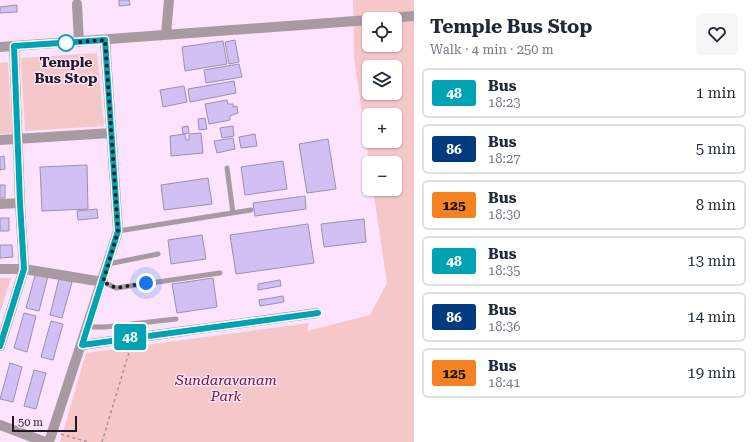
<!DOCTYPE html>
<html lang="en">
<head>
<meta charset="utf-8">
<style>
  body { margin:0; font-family:"Roboto Serif",serif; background:#f6f6f7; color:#1f2937; height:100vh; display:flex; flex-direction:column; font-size:15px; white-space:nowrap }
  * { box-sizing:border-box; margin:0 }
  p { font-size:13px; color:#747a83 }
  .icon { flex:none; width:22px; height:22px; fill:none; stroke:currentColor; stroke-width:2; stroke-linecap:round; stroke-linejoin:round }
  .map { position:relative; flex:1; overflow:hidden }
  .drawer { display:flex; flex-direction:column; background:#fff; width:340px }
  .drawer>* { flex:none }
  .badge { padding:0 8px; border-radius:3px; font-size:14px; line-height:26px }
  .controls { position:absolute; left:362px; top:12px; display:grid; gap:8px }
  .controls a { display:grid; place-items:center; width:40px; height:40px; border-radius:6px; background:#fff; box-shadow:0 1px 3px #0004; font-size:20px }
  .scale { position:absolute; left:12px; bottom:10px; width:65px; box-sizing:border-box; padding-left:4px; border:2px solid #221922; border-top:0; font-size:11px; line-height:14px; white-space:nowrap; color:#221922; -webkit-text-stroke:3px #fde3fd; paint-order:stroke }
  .you { position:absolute; width:20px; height:20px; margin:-10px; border:3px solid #fff; border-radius:50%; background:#1a73e8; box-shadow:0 0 0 6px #1a73e833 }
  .map>.badge { position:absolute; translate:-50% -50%; box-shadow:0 0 0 2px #fff }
  .round { display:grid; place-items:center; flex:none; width:42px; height:42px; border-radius:6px; background:#f6f6f7 }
  .headline { display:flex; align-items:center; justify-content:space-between; height:68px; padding:0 16px }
  h1 { font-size:19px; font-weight:700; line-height:30px }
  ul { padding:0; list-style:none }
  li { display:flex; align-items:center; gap:12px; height:50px; margin:0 8px 6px; padding:0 8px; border:2px solid #e0e1e3; border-radius:6px }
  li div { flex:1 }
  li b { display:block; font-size:15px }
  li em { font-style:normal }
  li .badge { min-width:44px; font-weight:700; text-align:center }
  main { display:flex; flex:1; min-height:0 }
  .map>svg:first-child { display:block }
  .green { fill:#f5c7c9; fill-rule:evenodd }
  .building { fill:#d2c0f4; stroke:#9a91ae }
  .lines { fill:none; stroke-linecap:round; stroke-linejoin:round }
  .path { stroke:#a28fa2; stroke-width:1.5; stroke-dasharray:3 3; stroke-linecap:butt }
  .service { stroke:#a99aa1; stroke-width:5 }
  .minor { stroke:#a99aa1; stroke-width:10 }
  .line-casing { stroke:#fff; stroke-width:9 }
  .line { stroke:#00a3b4; stroke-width:6 }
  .walk { stroke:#221922; stroke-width:4; stroke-dasharray:0 7.2 }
  .stop-dot { fill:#fff; stroke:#00a3b4; stroke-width:2 }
  .labels { text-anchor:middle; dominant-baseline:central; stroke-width:3; stroke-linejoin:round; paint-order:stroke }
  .stop-label { font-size:14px; font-weight:bold; fill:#221922; stroke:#fde3fd }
  .park-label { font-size:14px; font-style:italic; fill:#6e1527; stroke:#fde3fd }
</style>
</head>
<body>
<main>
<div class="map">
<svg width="414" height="442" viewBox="0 0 414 442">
  <rect width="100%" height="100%" fill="#fde3fd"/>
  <path class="green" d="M 353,0 L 414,0 L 414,442 L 60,442 L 86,353 L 309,323 L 307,331 L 370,315 L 387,283 L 373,189 L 395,189 L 395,163 L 369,163 L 354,57 ZM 369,19 L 395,19 L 395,45 L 369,45 ZM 369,67 L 395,67 L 395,93 L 369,93 ZM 369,115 L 395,115 L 395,141 L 369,141 Z
    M 97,53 L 104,126 L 25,131 L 21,58 Z
    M 8,62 L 12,133 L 0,134 L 0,63 Z
    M 0,278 L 11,278 L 0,313 Z"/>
  <path class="building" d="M 119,0 L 129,0 L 130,5 L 119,6 Z
    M 17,5 L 17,12 L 0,13 L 0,7 Z
    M 235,40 L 239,62 L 229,64 L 225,42 Z
    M 223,41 L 227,64 L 185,71 L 182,47 Z
    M 239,64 L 242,77 L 206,83 L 204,70 Z
    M 234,81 L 236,93 L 190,102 L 188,89 Z
    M 184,86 L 187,102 L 163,107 L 160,90 Z
    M 227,100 L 228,104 L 233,104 L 233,107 L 237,106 L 238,113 L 230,116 L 230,120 L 209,124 L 205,104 Z
    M 205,118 L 207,129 L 199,130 L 198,119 Z
    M 188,126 L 189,133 L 183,134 L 182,127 Z
    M 233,126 L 234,136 L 222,138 L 220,128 Z
    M 201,133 L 203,153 L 171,156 L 170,136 L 185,134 L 186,140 L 189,140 L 189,134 Z
    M 255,134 L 257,146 L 241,148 L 239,137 Z
    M 233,138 L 235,149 L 217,153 L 214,141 Z
    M 328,139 L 336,189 L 307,193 L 299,144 Z
    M 4,156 L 5,169 L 0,170 L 0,157 Z
    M 283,161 L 287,189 L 245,195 L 241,167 Z
    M 87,165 L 88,209 L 42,211 L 40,167 Z
    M 208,178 L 212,204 L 164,210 L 161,185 Z
    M 0,185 L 5,185 L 5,198 L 0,198 Z
    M 305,196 L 306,209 L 255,216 L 253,203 Z
    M 97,209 L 98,218 L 78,220 L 77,211 Z
    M 0,218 L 9,218 L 9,231 L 0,231 Z
    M 364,219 L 366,242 L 324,247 L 321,224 Z
    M 308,224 L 314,263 L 236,274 L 230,235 Z
    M 202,235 L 206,259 L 171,264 L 168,240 Z
    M 0,245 L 12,245 L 13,257 L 0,258 Z
    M 36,272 L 48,276 L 39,311 L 26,308 Z
    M 213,278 L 217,307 L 177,313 L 172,284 Z
    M 59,279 L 72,282 L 62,318 L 50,315 Z
    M 280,280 L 281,286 L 258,290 L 258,284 Z
    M 283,296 L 284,302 L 260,306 L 259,300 Z
    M 24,313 L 36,316 L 27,352 L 14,348 Z
    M 51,321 L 63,324 L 53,360 L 41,357 Z
    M 10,363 L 22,367 L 13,402 L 0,399 Z
    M 34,370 L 46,373 L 36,409 L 24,406 Z"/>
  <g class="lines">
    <path class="path" d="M 61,434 L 88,442
      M 102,442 L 130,349"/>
    <path class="service" d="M 227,168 L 233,213
      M 118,231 L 251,210
      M 108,264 L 158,254
      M 103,282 L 116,288 L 220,273
      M 88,327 L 105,327 L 176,319"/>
    <path class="minor" d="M 77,4 L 79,42
      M 377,19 L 414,16
      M 166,34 L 169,0
      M 0,47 L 369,20
      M 0,140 L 111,133
      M 0,204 L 20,203
      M 0,269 L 24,269 L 103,282
      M 82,345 L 317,313
      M 0,346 L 24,269 L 20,203 L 14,46
      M 0,425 L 45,442
      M 49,442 L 118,231 L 105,40"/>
  </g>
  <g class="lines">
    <g class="line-casing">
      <path id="line" d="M 0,346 L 24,269 L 20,203 L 14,46 L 105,40 L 118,231 L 82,345 L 318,313"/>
    </g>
    <use href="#line" class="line"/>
    <path class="walk" d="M 66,43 L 105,40 L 118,231 L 103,282 L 116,288 L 146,283"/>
  </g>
  <circle class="stop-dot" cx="66" cy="43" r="8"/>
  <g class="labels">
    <g class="stop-label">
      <text x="66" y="62">Temple<tspan x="66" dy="16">Bus Stop</tspan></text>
    </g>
    <g class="park-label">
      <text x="226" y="380">Sundaravanam<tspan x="226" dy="16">Park</tspan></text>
    </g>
  </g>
</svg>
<div class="controls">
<a><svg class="icon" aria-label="locate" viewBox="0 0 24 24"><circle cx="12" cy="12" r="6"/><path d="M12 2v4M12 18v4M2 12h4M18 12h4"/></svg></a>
<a><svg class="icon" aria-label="layers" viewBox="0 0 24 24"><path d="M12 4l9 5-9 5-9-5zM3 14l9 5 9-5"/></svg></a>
<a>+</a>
<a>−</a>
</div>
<div class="scale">50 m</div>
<div class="you" style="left:146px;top:283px"></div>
<b class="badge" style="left:130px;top:337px;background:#00a3b4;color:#fff">48</b>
</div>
<section class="drawer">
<div class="headline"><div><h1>Temple Bus Stop</h1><p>Walk · 4 min · 250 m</p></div><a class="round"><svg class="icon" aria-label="heart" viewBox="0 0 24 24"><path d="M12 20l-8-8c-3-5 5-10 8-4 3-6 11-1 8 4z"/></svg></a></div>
<ul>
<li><span class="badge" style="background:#00a3b4;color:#fff">48</span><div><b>Bus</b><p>18:23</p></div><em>1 min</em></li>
<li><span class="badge" style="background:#003b80;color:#fff">86</span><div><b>Bus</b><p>18:27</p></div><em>5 min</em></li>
<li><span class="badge" style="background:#f58220;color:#111">125</span><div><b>Bus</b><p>18:30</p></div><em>8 min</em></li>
<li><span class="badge" style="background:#00a3b4;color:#fff">48</span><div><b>Bus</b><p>18:35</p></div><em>13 min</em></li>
<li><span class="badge" style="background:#003b80;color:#fff">86</span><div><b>Bus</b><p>18:36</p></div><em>14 min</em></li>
<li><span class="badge" style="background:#f58220;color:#111">125</span><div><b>Bus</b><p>18:41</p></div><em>19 min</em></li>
</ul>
</section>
</main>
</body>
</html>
